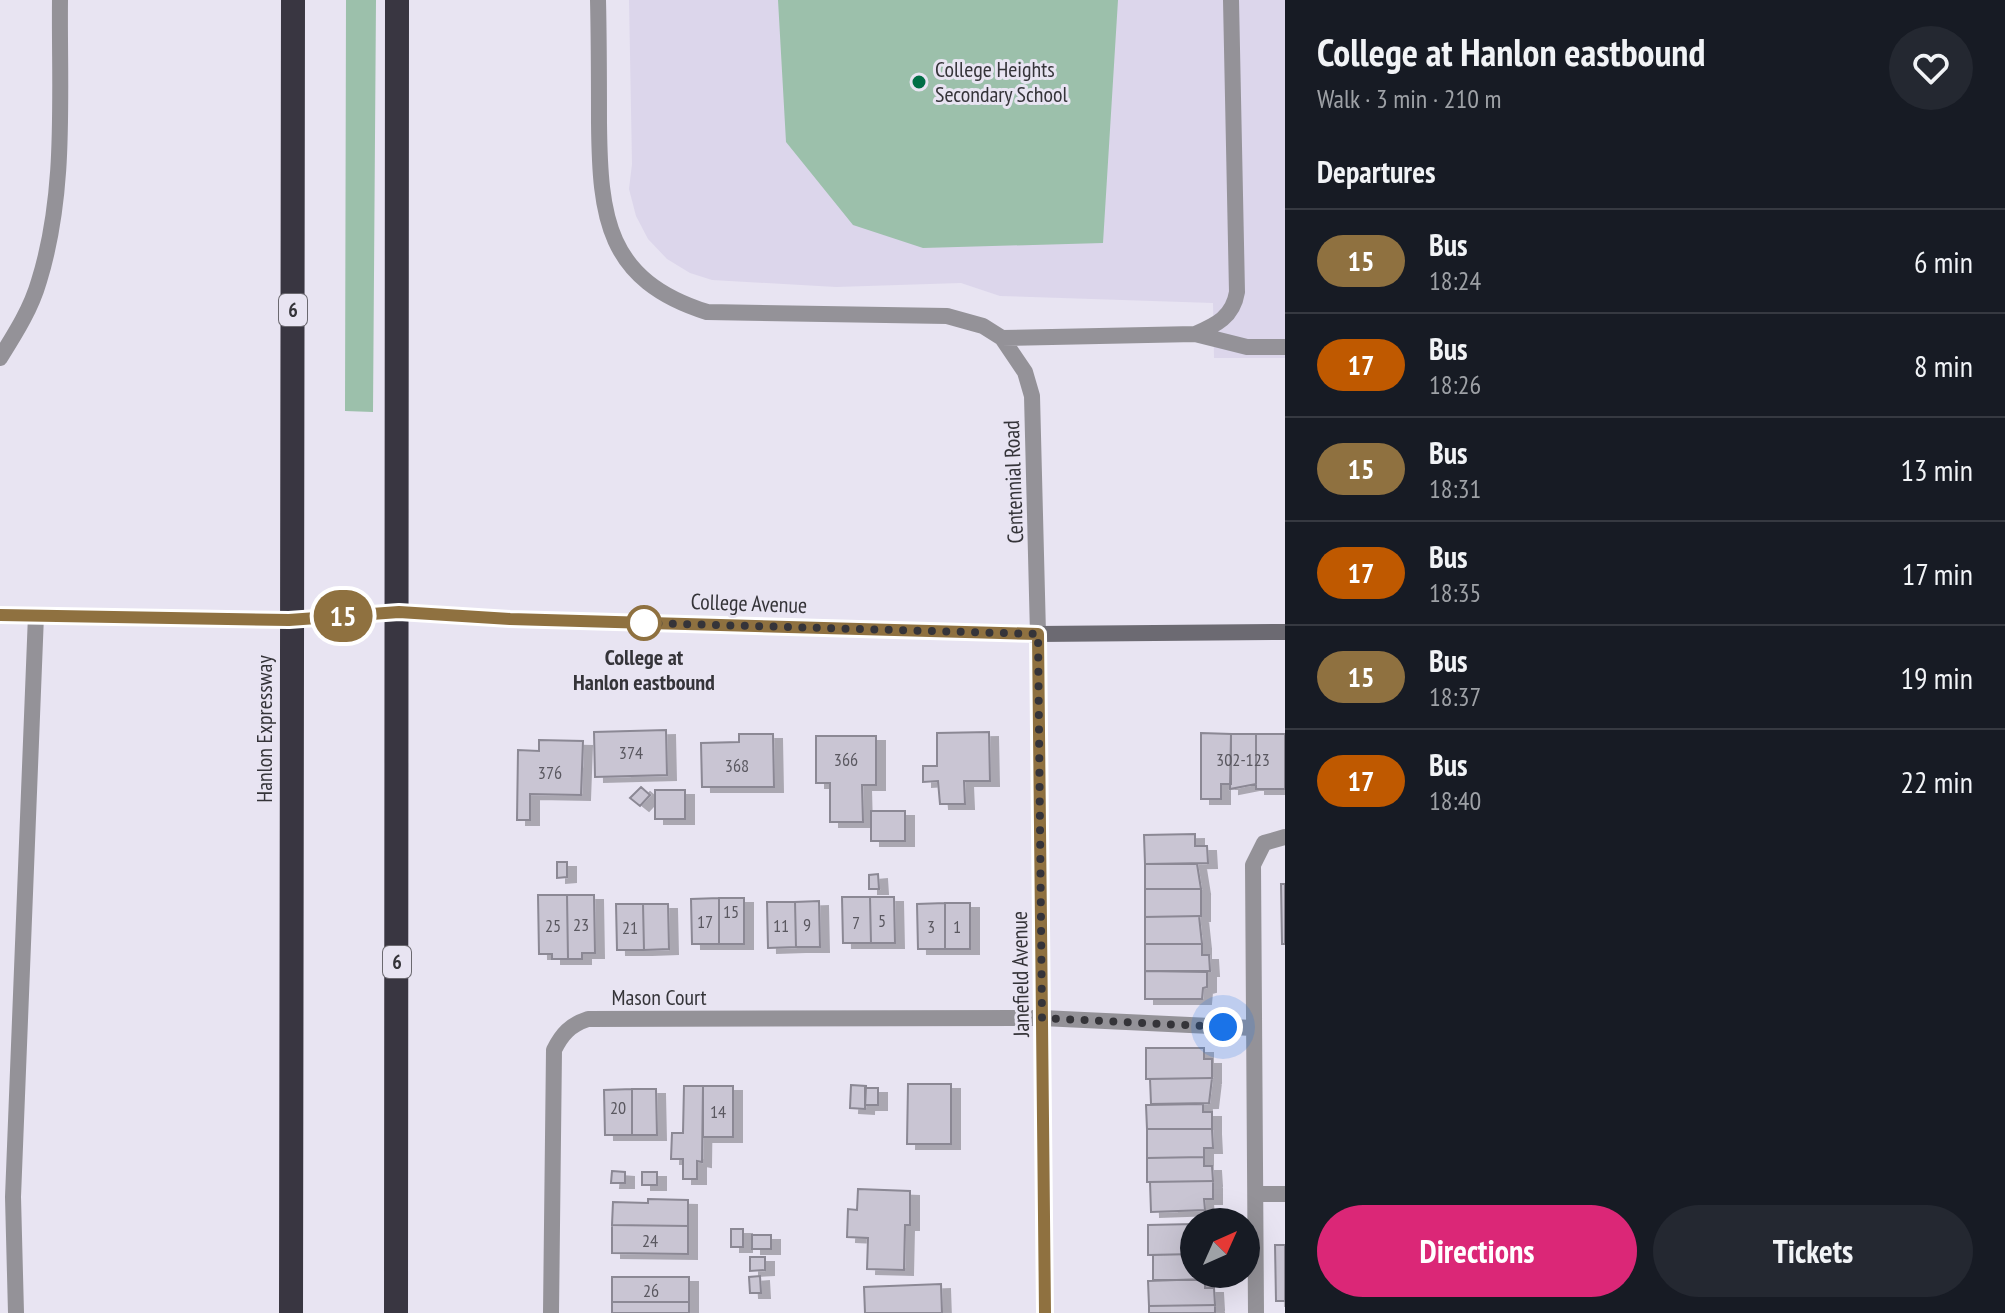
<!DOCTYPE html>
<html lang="en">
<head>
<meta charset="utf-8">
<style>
  body { margin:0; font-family:"PT Sans Narrow",sans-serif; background:#242831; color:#f1f3f6; height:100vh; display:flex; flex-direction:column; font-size:30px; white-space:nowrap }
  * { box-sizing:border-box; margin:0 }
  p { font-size:26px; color:#9ea1a6 }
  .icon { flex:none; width:44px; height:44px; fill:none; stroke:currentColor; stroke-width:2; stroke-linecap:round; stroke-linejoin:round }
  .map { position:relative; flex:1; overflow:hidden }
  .sheet { display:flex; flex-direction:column; background:#171b24; width:720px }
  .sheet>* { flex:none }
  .badge { padding:0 16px; border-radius:26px; font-size:28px; line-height:52px }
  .needle { width:52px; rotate:45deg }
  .controls { position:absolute; left:1180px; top:1208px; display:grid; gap:16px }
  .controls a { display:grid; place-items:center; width:80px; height:80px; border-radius:50%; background:#171b24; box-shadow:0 8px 32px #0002; font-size:40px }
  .you { position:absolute; width:40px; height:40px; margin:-20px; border:6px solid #fff; border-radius:50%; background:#1a73e8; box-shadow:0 0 0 12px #1a73e833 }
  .map>.badge { position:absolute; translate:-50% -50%; box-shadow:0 0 0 4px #fff }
  h2 { padding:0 32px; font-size:30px; line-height:72px }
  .round { display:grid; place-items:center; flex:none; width:84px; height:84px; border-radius:42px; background:#242831 }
  .summary { display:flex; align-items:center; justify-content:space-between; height:136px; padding:0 32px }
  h1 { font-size:38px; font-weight:800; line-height:60px }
  .button { display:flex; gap:16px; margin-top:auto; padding:16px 32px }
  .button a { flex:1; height:92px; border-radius:48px; background:#db2777; color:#fff; font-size:32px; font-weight:800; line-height:92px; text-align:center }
  .button a+a { background:#242831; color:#f1f3f6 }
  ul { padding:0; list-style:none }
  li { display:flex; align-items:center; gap:24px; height:104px; padding:0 32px; border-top:2px solid #363941 }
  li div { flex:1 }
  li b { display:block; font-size:30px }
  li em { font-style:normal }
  li .badge { min-width:88px; font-weight:700; text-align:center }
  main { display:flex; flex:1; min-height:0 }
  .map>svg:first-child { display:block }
  .built { fill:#dcd6eb }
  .green { fill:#9cc0ab }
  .building { fill:#c9c5d3; stroke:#8b8894; stroke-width:2; filter:url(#shadow) }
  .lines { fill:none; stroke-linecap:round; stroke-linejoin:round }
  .lane { stroke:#949298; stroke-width:16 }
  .street { stroke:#949298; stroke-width:16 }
  .secondary { stroke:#6c6a72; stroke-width:16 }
  .highway { stroke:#393641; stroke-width:24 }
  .line-casing { stroke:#fff; stroke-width:18 }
  .line { stroke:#8f7140; stroke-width:12 }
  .walk { stroke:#353439; stroke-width:8; stroke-dasharray:0 14.4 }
  .poi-dot { fill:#006e46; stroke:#e8e4f2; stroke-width:3 }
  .stop-dot { fill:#fff; stroke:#8f7140; stroke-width:4 }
  .labels { text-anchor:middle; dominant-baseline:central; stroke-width:6; stroke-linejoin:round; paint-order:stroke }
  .number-label { font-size:18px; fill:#5a5860 }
  .shield { fill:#e8e4f2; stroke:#6b6970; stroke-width:2 }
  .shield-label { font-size:20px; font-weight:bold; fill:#353439 }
  .poi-label { font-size:22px; fill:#353439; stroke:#e8e4f2; text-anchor:start }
  .street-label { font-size:22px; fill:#353439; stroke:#e8e4f2 }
  .stop-label { font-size:22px; font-weight:bold; fill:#353439; stroke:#e8e4f2 }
</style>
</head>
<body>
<main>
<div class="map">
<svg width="1285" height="1313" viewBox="0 0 1285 1313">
  <defs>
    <filter id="shadow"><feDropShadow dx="9" dy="5" stdDeviation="0" flood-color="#0004"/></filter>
  </defs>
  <rect width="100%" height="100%" fill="#e8e4f2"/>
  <path class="built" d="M 629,0 L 1285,0 L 1285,358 L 1214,358 L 1213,303 L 1000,296 L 961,283 L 836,287 L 712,280 L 690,273 L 667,259 L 648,239 L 636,216 L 629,189 L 632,164 Z"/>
  <path class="green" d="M 346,0 L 376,0 L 373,412 L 345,411 Z
    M 778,0 L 1118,0 L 1103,243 L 923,248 L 853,225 L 786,142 Z"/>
  <path class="building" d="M 666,730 L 667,775 L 595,777 L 594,732 Z
    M 989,732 L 990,781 L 964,781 L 965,804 L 940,804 L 938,781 L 923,782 L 923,766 L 937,766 L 937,733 Z
    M 1201,733 L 1231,734 L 1231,784 L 1221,784 L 1221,799 L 1201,799 Z
    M 739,734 L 773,734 L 774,787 L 702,787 L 701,743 L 739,742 Z
    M 1231,734 L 1256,734 L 1256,784 L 1230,789 Z
    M 1256,734 L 1285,734 L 1285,789 L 1256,789 Z
    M 816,736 L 876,736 L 876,785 L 862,785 L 863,822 L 830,822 L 830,783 L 816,783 Z
    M 539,740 L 583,741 L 581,795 L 530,794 L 530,820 L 517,820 L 518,750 L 539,751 Z
    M 641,787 L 650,795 L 640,806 L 630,798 Z
    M 655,790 L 685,790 L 685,819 L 655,819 Z
    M 871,811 L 905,811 L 905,841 L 871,841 Z
    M 1195,834 L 1195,846 L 1207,846 L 1208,863 L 1145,864 L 1144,835 Z
    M 557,862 L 567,862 L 567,877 L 557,878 Z
    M 1145,864 L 1197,864 L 1201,889 L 1145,889 Z
    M 878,874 L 879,889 L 869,889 L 869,875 Z
    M 1281,884 L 1285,884 L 1285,944 L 1282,944 Z
    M 1145,889 L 1201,889 L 1201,916 L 1145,917 Z
    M 538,895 L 567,895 L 568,959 L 552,959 L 552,954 L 539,954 Z
    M 567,895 L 594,895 L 595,953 L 582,953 L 582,959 L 568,959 Z
    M 842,897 L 870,897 L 871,943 L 843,943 Z
    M 870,897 L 894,897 L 895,943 L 871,943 Z
    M 719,898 L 744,898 L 744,944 L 719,944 Z
    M 719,898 L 719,944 L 692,944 L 691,899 Z
    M 819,901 L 820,947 L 796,947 L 795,902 Z
    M 767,902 L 795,902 L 796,947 L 768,948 Z
    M 945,903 L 970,903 L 970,949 L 945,949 Z
    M 945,903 L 945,949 L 918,949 L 917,904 Z
    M 616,904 L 643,904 L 644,950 L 617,950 Z
    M 643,904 L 668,904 L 669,949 L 644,950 Z
    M 1199,916 L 1202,944 L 1145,944 L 1145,917 Z
    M 1145,944 L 1202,944 L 1202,955 L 1209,955 L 1210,971 L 1145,971 Z
    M 1145,971 L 1207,972 L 1207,987 L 1203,988 L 1202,999 L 1145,999 Z
    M 1146,1048 L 1204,1048 L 1204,1059 L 1212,1059 L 1212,1078 L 1146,1079 Z
    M 1212,1078 L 1209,1103 L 1151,1104 L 1150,1079 Z
    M 908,1084 L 951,1084 L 951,1144 L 907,1144 Z
    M 851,1085 L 866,1086 L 865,1109 L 850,1108 Z
    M 684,1086 L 703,1086 L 702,1162 L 697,1161 L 697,1179 L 683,1179 L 683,1159 L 671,1159 L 672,1133 L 683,1133 Z
    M 703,1086 L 733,1086 L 733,1137 L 703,1137 Z
    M 865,1088 L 878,1088 L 878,1105 L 865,1105 Z
    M 632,1089 L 656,1089 L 657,1135 L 632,1135 Z
    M 632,1089 L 632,1135 L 605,1135 L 604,1090 Z
    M 1203,1104 L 1203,1112 L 1212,1112 L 1212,1129 L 1147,1129 L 1146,1105 Z
    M 1147,1129 L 1212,1129 L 1213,1148 L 1204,1148 L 1204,1157 L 1147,1158 Z
    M 1204,1157 L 1204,1166 L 1212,1166 L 1213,1181 L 1147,1182 L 1147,1158 Z
    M 612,1171 L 625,1172 L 625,1183 L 611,1183 Z
    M 642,1172 L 657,1172 L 657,1185 L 642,1185 Z
    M 1213,1181 L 1213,1199 L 1204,1199 L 1205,1210 L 1151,1212 L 1150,1182 Z
    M 858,1189 L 910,1191 L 910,1225 L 905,1225 L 904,1270 L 867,1269 L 868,1238 L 847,1237 L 848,1209 L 857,1210 Z
    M 648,1199 L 688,1200 L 688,1226 L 612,1225 L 613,1202 L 648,1203 Z
    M 1194,1224 L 1194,1254 L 1148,1255 L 1148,1225 Z
    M 612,1225 L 688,1226 L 688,1254 L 612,1253 Z
    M 731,1229 L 743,1229 L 743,1247 L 731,1247 Z
    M 752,1235 L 771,1235 L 771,1249 L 752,1249 Z
    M 1275,1245 L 1285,1245 L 1285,1301 L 1276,1301 Z
    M 1194,1254 L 1194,1274 L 1211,1274 L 1211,1280 L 1153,1280 L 1153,1255 Z
    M 750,1257 L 765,1257 L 765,1270 L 750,1271 Z
    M 760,1276 L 761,1293 L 750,1293 L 749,1277 Z
    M 612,1277 L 689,1277 L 689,1302 L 612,1302 Z
    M 1205,1279 L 1205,1288 L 1214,1288 L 1215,1305 L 1149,1306 L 1148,1281 Z
    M 941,1284 L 942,1313 L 865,1313 L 864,1287 Z
    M 612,1302 L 689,1302 L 689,1313 L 612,1313 Z
    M 1215,1305 L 1215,1313 L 1149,1313 L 1149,1306 Z"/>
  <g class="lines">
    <path class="lane" d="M 598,0 C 599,41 599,82 599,123 C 600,217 606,280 707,312 L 947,316 L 983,326 L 1002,338 L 1195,334 L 1247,347 L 1285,347
      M 1195,334 C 1216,325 1233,317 1237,292 L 1231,0
      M 1002,338 L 1025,372 L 1032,396 L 1038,634
      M 0,358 C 15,334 31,309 39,281 C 67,191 59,94 60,0
      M 1042,1018 L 1253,1028
      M 1256,1194 L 1285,1194
      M 1256,1313 L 1253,865 L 1264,843 L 1285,837"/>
    <path class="street" d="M 1038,634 L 1045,1313
      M 16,1313 L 13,1197 L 36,615
      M 551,1313 L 554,1050 C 562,1034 570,1025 588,1019 L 1042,1018"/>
    <path class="secondary" d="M 0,615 L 289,620 L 399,612 L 510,619 L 1038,634 L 1285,632"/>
    <path class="highway" d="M 291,1313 L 293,0
      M 396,1313 L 397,0"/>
  </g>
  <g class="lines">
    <g class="line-casing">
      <path id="line" d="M 0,615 L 289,620 L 399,612 L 510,619 L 1038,634 L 1045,1313"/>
    </g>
    <use href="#line" class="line"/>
    <path class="walk" d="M 644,623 L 1038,634 L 1042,1018 L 1223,1027"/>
  </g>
  <circle class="poi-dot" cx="919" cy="82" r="8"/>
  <circle class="stop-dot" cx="644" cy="623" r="16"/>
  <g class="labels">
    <g class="number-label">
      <text x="631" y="752">374</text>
      <text x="846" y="759">366</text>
      <text x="1243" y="759">302-123</text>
      <text x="737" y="765">368</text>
      <text x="550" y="772">376</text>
      <text x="731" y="911">15</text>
      <text x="882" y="920">5</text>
      <text x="705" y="921">17</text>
      <text x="856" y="922">7</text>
      <text x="581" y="924">23</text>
      <text x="807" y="924">9</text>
      <text x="553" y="925">25</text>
      <text x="781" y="925">11</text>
      <text x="931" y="926">3</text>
      <text x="957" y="926">1</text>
      <text x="630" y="927">21</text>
      <text x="618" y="1107">20</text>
      <text x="718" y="1111">14</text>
      <text x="650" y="1240">24</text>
      <text x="651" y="1290">26</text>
    </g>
    <g class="shield">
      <rect x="279" y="294" width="28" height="32" rx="6"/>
      <rect x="383" y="946" width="28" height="32" rx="6"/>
    </g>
    <g class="shield-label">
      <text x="293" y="310">6</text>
      <text x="397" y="962">6</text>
    </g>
    <g class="poi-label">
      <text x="935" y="69">College Heights<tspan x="935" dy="25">Secondary School</tspan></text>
    </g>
    <g class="street-label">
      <text transform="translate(1013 482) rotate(-92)">Centennial Road</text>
      <text transform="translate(749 603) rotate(2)">College Avenue</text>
      <text transform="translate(264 729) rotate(-90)">Hanlon Expressway</text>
      <text transform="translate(1020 974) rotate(-91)">Janefield Avenue</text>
      <text x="659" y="997">Mason Court</text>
    </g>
    <g class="stop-label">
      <text x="644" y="657">College at<tspan x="644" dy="25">Hanlon eastbound</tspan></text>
    </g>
  </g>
</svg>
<div class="controls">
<a><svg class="needle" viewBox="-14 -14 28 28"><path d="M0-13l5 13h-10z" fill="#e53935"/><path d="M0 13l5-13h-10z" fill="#9ea1a6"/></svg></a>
</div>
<div class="you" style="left:1223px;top:1027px"></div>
<b class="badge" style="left:343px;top:616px;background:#8f7140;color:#fff">15</b>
</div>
<section class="sheet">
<div class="summary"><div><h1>College at Hanlon eastbound</h1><p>Walk · 3 min · 210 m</p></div><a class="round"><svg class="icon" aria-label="heart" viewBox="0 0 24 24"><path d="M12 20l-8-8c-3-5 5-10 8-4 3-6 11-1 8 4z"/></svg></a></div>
<h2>Departures</h2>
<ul>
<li><span class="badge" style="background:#8f7140;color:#fff">15</span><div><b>Bus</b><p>18:24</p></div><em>6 min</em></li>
<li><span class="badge" style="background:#bf5900;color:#fff">17</span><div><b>Bus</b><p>18:26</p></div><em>8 min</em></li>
<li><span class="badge" style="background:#8f7140;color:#fff">15</span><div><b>Bus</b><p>18:31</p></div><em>13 min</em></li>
<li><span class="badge" style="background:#bf5900;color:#fff">17</span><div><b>Bus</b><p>18:35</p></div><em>17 min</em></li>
<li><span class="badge" style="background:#8f7140;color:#fff">15</span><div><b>Bus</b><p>18:37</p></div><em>19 min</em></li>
<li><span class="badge" style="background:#bf5900;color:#fff">17</span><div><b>Bus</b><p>18:40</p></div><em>22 min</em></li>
</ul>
<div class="button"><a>Directions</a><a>Tickets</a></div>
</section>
</main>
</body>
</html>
